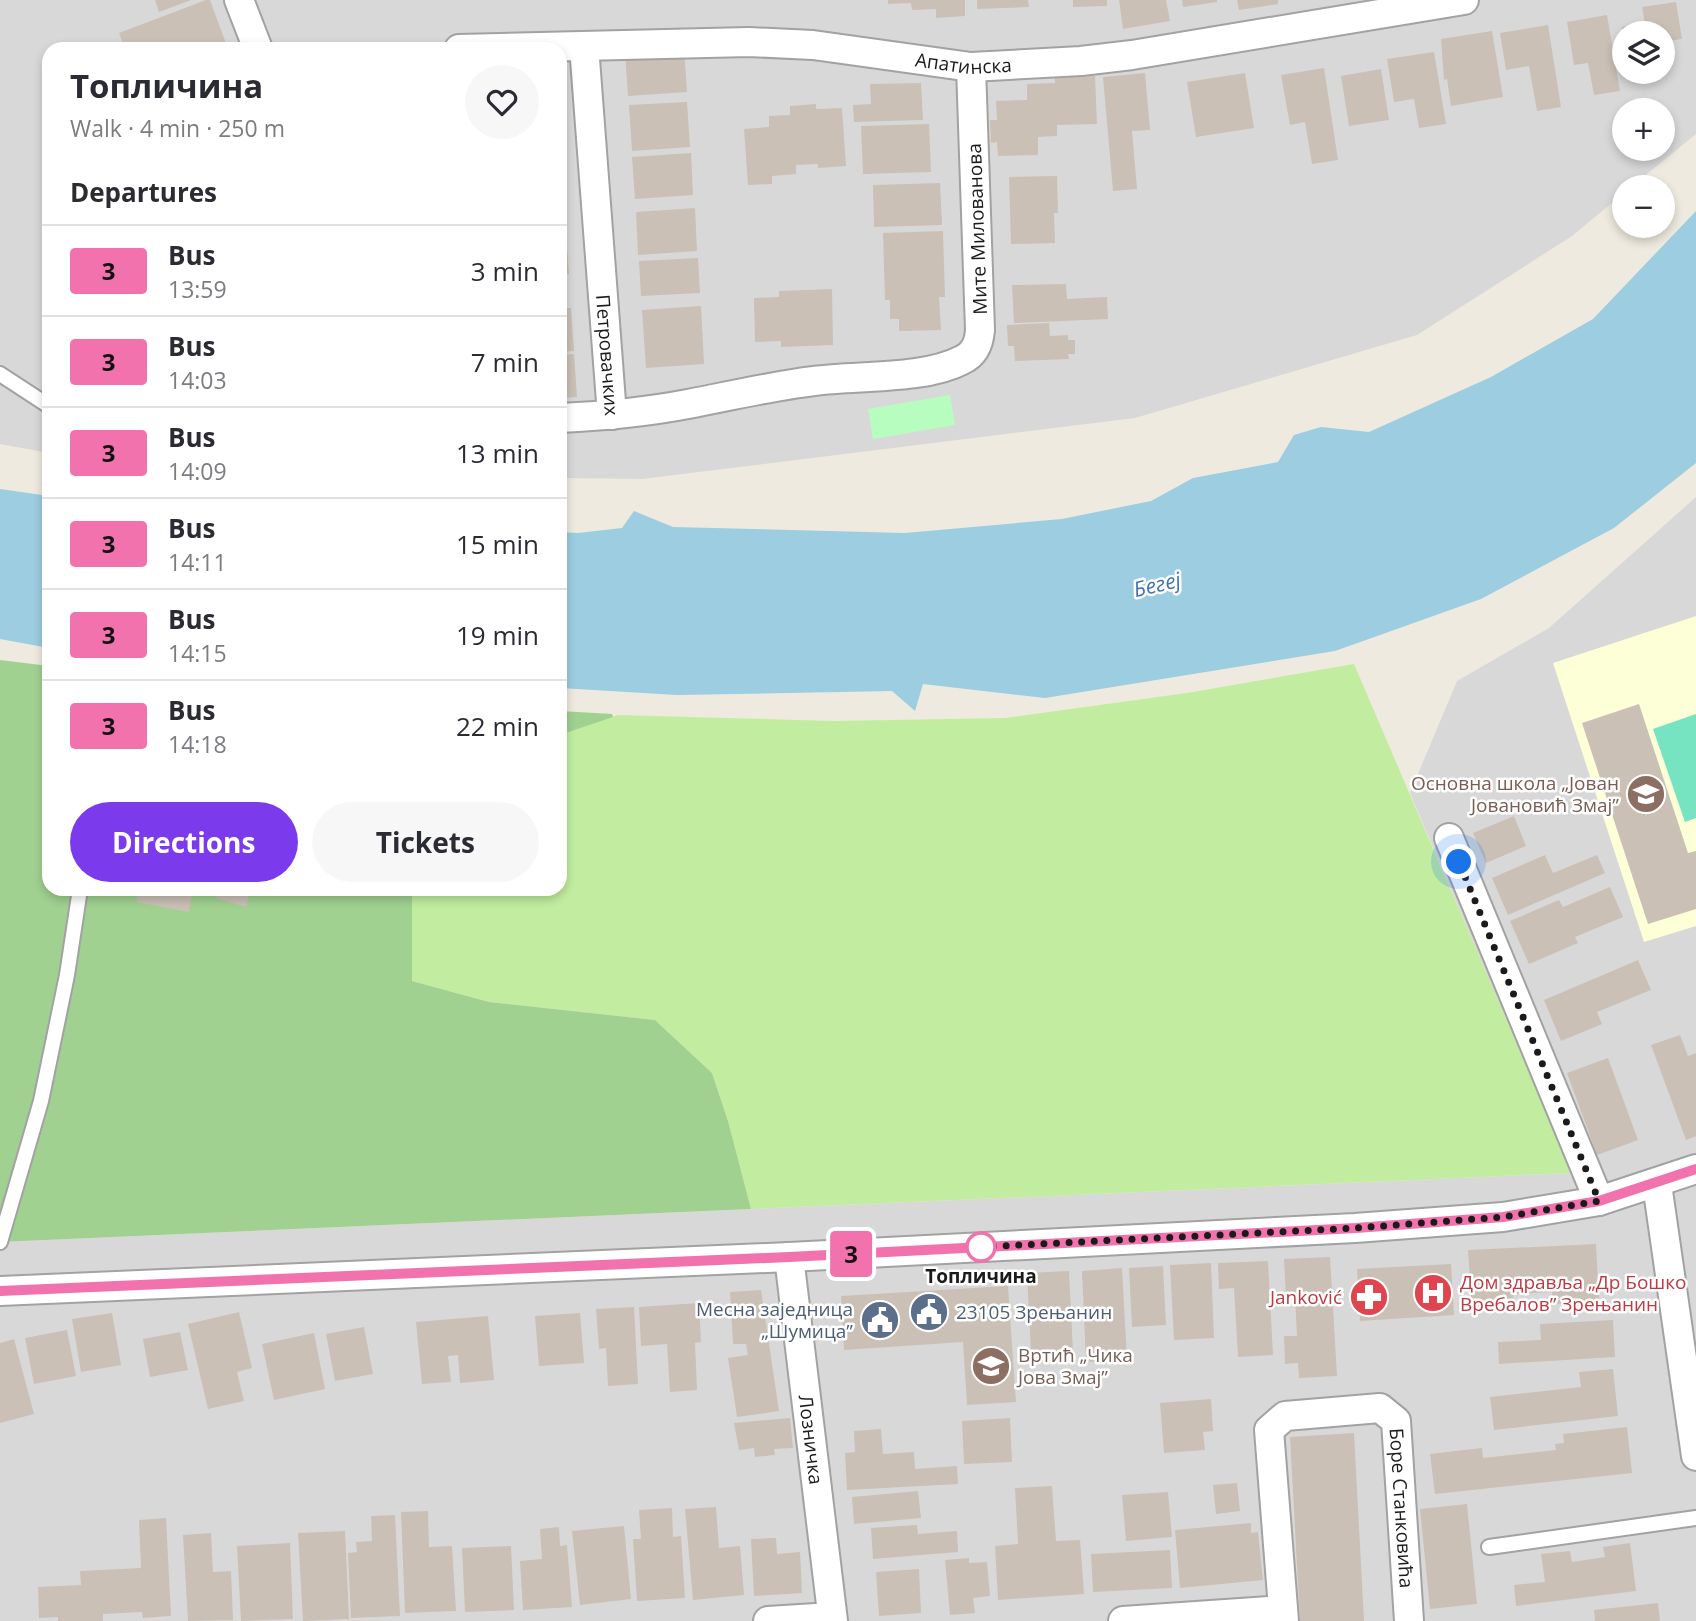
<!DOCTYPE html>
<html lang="en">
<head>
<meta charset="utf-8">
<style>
  body { margin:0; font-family:"Open Sans",sans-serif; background:#f7f7f7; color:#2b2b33; height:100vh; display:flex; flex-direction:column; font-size:26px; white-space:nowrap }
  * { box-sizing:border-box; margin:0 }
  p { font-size:23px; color:#7c7c81 }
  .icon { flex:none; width:38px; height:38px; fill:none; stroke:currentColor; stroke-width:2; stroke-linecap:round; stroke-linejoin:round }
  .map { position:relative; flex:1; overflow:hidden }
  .sheet { position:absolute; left:42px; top:42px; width:525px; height:854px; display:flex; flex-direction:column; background:#fff; border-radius:21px; box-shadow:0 4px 10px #0003 }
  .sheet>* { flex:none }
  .badge { padding:0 14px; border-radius:5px; font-size:24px; line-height:46px }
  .buttons { position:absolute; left:1612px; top:21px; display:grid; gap:14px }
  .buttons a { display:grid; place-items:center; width:63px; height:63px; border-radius:50%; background:#fff; box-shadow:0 4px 10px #0003; font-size:35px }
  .you { position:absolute; width:35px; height:35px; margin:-18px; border:5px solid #fff; border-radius:50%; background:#1a73e8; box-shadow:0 0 0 10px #1a73e833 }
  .map>.badge { position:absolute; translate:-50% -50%; box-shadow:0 0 0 4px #fff }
  h2 { padding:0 28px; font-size:26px; line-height:63px }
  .round { display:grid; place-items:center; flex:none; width:74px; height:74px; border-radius:37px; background:#f7f7f7 }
  .summary { display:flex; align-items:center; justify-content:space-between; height:119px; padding:0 28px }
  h1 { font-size:33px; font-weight:700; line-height:52px }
  .action { display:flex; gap:14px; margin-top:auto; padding:14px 28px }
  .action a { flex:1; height:80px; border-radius:42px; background:#7c3aed; color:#fff; font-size:28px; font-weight:700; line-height:80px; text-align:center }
  .action a+a { background:#f7f7f7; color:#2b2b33 }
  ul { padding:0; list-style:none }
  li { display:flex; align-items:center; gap:21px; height:91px; padding:0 28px; border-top:2px solid #e1e1e2 }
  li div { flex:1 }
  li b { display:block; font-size:26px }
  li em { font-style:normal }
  li .badge { min-width:77px; font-weight:700; text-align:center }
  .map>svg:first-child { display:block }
  .residential { fill:#d9d8d8; fill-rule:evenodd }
  .education { fill:#fdffd7 }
  .grass { fill:#c2eda0 }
  .forest { fill:#a0d191 }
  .park { fill:#b7fdc0 }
  .pitch { fill:#76e4c0 }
  .water { fill:#9ccde0 }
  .building { fill:#cac0b6 }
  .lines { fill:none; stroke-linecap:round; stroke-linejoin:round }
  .lane-casing { stroke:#a2a2a2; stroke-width:18 }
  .street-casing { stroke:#a2a2a2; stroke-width:32 }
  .lane { stroke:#fff; stroke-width:14 }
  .street { stroke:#fff; stroke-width:28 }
  .line-casing { stroke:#fff; stroke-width:16 }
  .line { stroke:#f172ac; stroke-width:10 }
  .walk { stroke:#1b1b1b; stroke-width:7; stroke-dasharray:0 12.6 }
  .stop-dot { fill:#fff; stroke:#f172ac; stroke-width:3.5 }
  .labels { text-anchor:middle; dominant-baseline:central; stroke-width:5; stroke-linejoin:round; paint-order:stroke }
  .street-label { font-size:19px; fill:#1b1b1b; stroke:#fff }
  .education-label { font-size:19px; fill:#785e54; stroke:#fff; text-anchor:end }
  .stop-label { font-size:19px; font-weight:bold; fill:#1b1b1b; stroke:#fff }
  .health-label { font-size:19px; fill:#be3a42; stroke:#fff; text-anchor:start }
  .service-label { font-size:19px; fill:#4e5e75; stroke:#fff; text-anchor:end }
  .water-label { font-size:21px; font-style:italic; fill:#4173b1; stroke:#fff }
</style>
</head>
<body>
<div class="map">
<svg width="1696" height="1621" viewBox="0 0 1696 1621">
  <rect width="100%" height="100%" fill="#eeeadf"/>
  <path class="residential" d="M 0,0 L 1696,0 L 1696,134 L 1631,187 L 1624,187 L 1624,193 L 1572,236 L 1417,335 L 1135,418 L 642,479 L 560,478 L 560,49 L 49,49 L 49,453 L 0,444 ZM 1624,33 L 1662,33 L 1662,72 L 1624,72 ZM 1624,110 L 1662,110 L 1662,149 L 1624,149 Z
    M 1696,497 L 1696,1621 L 0,1621 L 0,1242 L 1571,1173 L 1410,793 L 1457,681 L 1549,628 Z"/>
  <path class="education" d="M 1696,616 L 1696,926 L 1644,942 L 1553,663 Z"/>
  <path class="grass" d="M 1354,664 L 1572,1173 L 751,1209 L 728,1121 L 712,1073 L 655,1020 L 489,1002 L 412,981 L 412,889 L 560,889 L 560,735 L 618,715 L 834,721 L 1005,718 L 1187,693 Z"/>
  <path class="forest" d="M 0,660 L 49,666 L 49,889 L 412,889 L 412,981 L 489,1002 L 655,1020 L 712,1073 L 728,1121 L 751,1209 L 0,1242 Z
    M 560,711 L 612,714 L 613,717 L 560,735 Z"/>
  <path class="park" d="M 950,395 L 955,425 L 873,439 L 868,409 Z"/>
  <path class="pitch" d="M 1696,714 L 1696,818 L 1685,822 L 1653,729 Z"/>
  <path class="water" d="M 1696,211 L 1696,463 L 1614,528 L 1481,599 L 1335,651 L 1045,698 L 923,684 L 915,711 L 892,691 L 677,695 L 560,688 L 560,532 L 578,533 L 622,528 L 634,511 L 673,527 L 905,533 L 1062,519 L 1151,501 L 1193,478 L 1278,462 L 1294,435 L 1321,427 L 1369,432 L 1491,377 L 1593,319 Z
    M 0,489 L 49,496 L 49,648 L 0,639 Z"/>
  <path class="building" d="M 155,0 L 191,0 L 159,12 Z
    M 206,0 L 210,0 L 228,49 L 125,49 L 119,33 Z
    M 888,0 L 965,0 L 965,16 L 936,18 L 936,9 L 912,10 L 911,3 L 888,4 Z
    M 977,0 L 1028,0 L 1029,7 L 977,9 Z
    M 1073,0 L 1107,0 L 1107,6 L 1073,7 Z
    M 1119,0 L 1166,0 L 1170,21 L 1123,29 Z
    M 1182,0 L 1217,0 L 1217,2 L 1183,7 Z
    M 1237,0 L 1278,0 L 1278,4 L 1239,10 Z
    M 1676,2 L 1682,39 L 1662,42 L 1662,33 L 1623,33 L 1622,27 L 1645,23 L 1642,7 Z
    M 1607,15 L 1620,91 L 1594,95 L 1588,63 L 1574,65 L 1567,22 Z
    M 1548,25 L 1561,107 L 1537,111 L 1529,66 L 1506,70 L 1500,33 Z
    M 1492,31 L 1503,97 L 1451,106 L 1447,79 L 1444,80 L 1441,39 Z
    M 684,48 L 687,92 L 628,96 L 625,52 Z
    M 1434,52 L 1446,124 L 1419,128 L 1414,99 L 1394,102 L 1387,59 Z
    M 1662,62 L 1666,75 L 1630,81 L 1629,72 L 1662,72 Z
    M 1324,68 L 1338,160 L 1312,164 L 1305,122 L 1290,125 L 1281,75 Z
    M 1381,69 L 1389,120 L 1349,126 L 1341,76 Z
    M 1145,73 L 1150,130 L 1132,131 L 1137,189 L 1113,191 L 1103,77 Z
    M 1245,73 L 1254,128 L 1196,137 L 1187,82 Z
    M 1095,76 L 1097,124 L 1057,125 L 1057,136 L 1038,137 L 1038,155 L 998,156 L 997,142 L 991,143 L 990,120 L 997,120 L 996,101 L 1027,100 L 1027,84 L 1055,83 L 1055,77 Z
    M 921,83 L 923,120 L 854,122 L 853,105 L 871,104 L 870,84 Z
    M 687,102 L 690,147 L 632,151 L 629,105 Z
    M 816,104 L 816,109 L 842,108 L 846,166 L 818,168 L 818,164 L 796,165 L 796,174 L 772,176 L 772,184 L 748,185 L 744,129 L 769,127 L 769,116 L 790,115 L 790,106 Z
    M 929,124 L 931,172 L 863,174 L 861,126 Z
    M 691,153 L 693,195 L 635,199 L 632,157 Z
    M 1057,176 L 1058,213 L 1054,213 L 1055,243 L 1011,244 L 1009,177 Z
    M 940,183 L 942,225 L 874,227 L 873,185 Z
    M 560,203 L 564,203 L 569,274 L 560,274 Z
    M 695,208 L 697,251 L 638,255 L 636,212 Z
    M 943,231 L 945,297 L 939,297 L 941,330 L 899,331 L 899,319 L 890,319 L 890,300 L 885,300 L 883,233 Z
    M 698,258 L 700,293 L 641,296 L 639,261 Z
    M 1066,284 L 1067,299 L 1107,297 L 1108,319 L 1014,323 L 1012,285 Z
    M 832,289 L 833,345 L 781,347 L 781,341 L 755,342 L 754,298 L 779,297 L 779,291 Z
    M 701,306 L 704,364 L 646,368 L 642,310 Z
    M 560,308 L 571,308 L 574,351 L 560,352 Z
    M 1049,323 L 1050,336 L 1068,335 L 1068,340 L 1075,340 L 1075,354 L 1068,354 L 1069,359 L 1015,361 L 1014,346 L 1008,346 L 1007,325 Z
    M 574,354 L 577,397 L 560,398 L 560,355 Z
    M 1639,704 L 1688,853 L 1696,851 L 1696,909 L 1648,924 L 1582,723 Z
    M 1514,816 L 1526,846 L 1486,863 L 1473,833 Z
    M 1545,855 L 1553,873 L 1597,855 L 1605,873 L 1508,915 L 1492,878 Z
    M 1610,887 L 1623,917 L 1575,937 L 1578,943 L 1529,964 L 1510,921 L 1559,900 L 1563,907 Z
    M 138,889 L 193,889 L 189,912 L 136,902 Z
    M 219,889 L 251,889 L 246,907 L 216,898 Z
    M 1638,960 L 1651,990 L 1597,1012 L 1602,1024 L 1561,1041 L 1544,1000 Z
    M 1680,1035 L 1688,1056 L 1696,1053 L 1696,1136 L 1686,1140 L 1651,1045 Z
    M 1608,1058 L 1638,1140 L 1597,1155 L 1567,1073 Z
    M 1596,1244 L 1599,1301 L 1553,1304 L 1552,1292 L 1513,1294 L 1514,1306 L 1472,1308 L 1468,1250 Z
    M 1330,1257 L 1337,1376 L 1299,1378 L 1298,1363 L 1285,1364 L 1284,1336 L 1297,1336 L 1295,1296 L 1286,1297 L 1284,1259 Z
    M 1268,1261 L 1273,1355 L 1238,1357 L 1234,1288 L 1219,1289 L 1218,1263 Z
    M 1211,1263 L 1214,1338 L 1174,1340 L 1170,1265 Z
    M 1451,1264 L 1454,1315 L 1360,1321 L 1357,1269 Z
    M 1163,1266 L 1166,1325 L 1132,1327 L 1129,1268 Z
    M 1122,1268 L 1127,1360 L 1086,1362 L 1082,1271 Z
    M 1069,1271 L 1073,1352 L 1031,1354 L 1027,1273 Z
    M 1008,1286 L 1016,1402 L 967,1405 L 963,1342 L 844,1350 L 841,1296 Z
    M 761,1290 L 779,1411 L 737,1417 L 728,1358 L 748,1355 L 746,1344 L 733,1344 L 730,1292 Z
    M 699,1303 L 701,1342 L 695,1343 L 697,1390 L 670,1392 L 667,1344 L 641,1346 L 639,1307 Z
    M 634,1307 L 638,1384 L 608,1386 L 606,1348 L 599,1349 L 596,1309 Z
    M 239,1312 L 252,1368 L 237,1372 L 244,1401 L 208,1409 L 188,1324 Z
    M 112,1313 L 121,1365 L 81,1372 L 72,1319 Z
    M 580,1313 L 584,1363 L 539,1366 L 535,1316 Z
    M 488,1316 L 494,1380 L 460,1383 L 458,1355 L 448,1356 L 451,1382 L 422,1384 L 416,1322 Z
    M 1613,1320 L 1615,1357 L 1499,1364 L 1498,1342 L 1541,1340 L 1540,1324 Z
    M 364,1327 L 373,1374 L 335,1381 L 326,1334 Z
    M 67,1330 L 76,1376 L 34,1384 L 25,1338 Z
    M 180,1332 L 188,1370 L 150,1377 L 143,1339 Z
    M 314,1333 L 325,1389 L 274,1400 L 262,1344 Z
    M 14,1339 L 34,1414 L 0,1423 L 0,1343 Z
    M 1613,1369 L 1618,1416 L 1494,1430 L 1490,1397 L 1581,1387 L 1579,1372 Z
    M 1211,1399 L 1213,1431 L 1203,1432 L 1205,1450 L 1164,1453 L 1160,1403 Z
    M 790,1418 L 793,1448 L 774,1449 L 775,1455 L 755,1457 L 754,1448 L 739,1450 L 734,1423 Z
    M 1010,1418 L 1012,1462 L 964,1464 L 962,1421 Z
    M 1627,1427 L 1632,1473 L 1435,1494 L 1430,1454 L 1482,1448 L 1483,1458 L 1556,1450 L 1555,1444 L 1564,1443 L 1563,1434 Z
    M 881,1429 L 883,1454 L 914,1452 L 915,1469 L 957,1466 L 958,1484 L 847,1490 L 845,1453 L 855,1452 L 854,1431 Z
    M 1354,1433 L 1364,1621 L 1300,1621 L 1290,1437 Z
    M 1237,1483 L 1240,1511 L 1216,1514 L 1213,1485 Z
    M 1052,1486 L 1056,1541 L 1080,1540 L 1084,1594 L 998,1600 L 995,1546 L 1018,1544 L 1015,1488 Z
    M 918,1491 L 921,1518 L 854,1524 L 852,1497 Z
    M 1168,1492 L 1172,1537 L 1126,1541 L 1122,1495 Z
    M 1467,1504 L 1477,1604 L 1430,1609 L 1420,1509 Z
    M 716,1507 L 719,1548 L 740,1546 L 744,1595 L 693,1600 L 685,1509 Z
    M 672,1508 L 673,1537 L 681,1536 L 685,1598 L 637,1601 L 633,1539 L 641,1539 L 639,1510 Z
    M 428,1511 L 429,1547 L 452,1546 L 456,1611 L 405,1613 L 401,1512 Z
    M 395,1515 L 400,1616 L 351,1618 L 348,1553 L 357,1552 L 356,1542 L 372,1541 L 371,1516 Z
    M 166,1518 L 171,1616 L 143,1618 L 142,1612 L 103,1614 L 103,1621 L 58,1621 L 58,1617 L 39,1618 L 38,1587 L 81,1585 L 80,1571 L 141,1568 L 139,1520 Z
    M 1251,1523 L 1251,1533 L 1258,1532 L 1263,1580 L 1180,1588 L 1175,1530 Z
    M 917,1525 L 918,1534 L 957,1531 L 958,1552 L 873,1559 L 871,1528 Z
    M 624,1526 L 631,1599 L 580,1605 L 572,1531 Z
    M 559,1527 L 560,1546 L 567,1545 L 572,1607 L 523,1610 L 520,1561 L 542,1559 L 540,1529 Z
    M 345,1531 L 349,1619 L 303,1621 L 298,1533 Z
    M 211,1533 L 213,1572 L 231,1571 L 233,1620 L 188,1621 L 183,1535 Z
    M 776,1538 L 777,1554 L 800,1552 L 802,1593 L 754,1596 L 751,1539 Z
    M 290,1543 L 293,1619 L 241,1621 L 237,1546 Z
    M 1630,1543 L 1636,1591 L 1516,1606 L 1514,1585 L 1545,1582 L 1541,1554 L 1570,1551 L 1572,1562 L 1605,1557 L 1603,1547 Z
    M 511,1546 L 514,1610 L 465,1612 L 462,1548 Z
    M 1170,1550 L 1172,1588 L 1093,1592 L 1091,1554 Z
    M 969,1558 L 969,1563 L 987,1562 L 990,1596 L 973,1598 L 975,1613 L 950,1615 L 945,1560 Z
    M 919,1569 L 921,1613 L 879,1616 L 876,1572 Z
    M 1658,1603 L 1660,1621 L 1595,1621 L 1594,1610 Z"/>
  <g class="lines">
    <g class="lane-casing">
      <path id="lane" d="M 0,374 L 49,406
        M 0,1242 L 41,1101 L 67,975 L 80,889
        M 1489,1547 L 1696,1518"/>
    </g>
    <g class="street-casing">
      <g id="street">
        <path d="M 239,0 L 258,49"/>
        <path id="s1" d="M 584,46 L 612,415"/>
        <path id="s2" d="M 459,49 L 749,42 L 813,45 L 971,67 L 1081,61 L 1132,55 L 1464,0"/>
        <path d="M 560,418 C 603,416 646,412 688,404 C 730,396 772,386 814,381 C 858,375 924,380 962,360 C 975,354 979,343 980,330 L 971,67"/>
        <path d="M 1449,838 L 1599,1201"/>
        <path d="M 1657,1184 L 1696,1456"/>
        <path id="s3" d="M 789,1257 L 833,1621"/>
        <path d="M 0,1291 L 789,1257 L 1355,1228 L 1503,1217 L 1599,1201 L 1696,1169"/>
        <path d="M 768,1621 L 832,1617"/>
        <path d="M 1123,1621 L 1283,1610"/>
        <path id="s4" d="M 1284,1621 L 1269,1430 L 1285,1416 L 1380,1408 L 1396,1421 L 1409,1621"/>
      </g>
    </g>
    <use href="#lane" class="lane"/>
    <use href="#street" class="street"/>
  </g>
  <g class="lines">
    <g class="line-casing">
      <path id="line" d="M 0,1291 L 789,1257 L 1356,1228 L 1503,1217 L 1599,1201 L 1696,1169"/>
    </g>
    <use href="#line" class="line"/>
    <path class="walk" d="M 981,1247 L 1356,1228 L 1503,1217 L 1599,1201 L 1459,862"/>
  </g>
  <defs>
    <g id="school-disc" transform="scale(2.0125)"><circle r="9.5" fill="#8d6e63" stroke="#fff"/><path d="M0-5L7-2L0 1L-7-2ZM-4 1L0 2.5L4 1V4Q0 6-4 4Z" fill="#fff"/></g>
    <g id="hospital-disc" transform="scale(2.0125)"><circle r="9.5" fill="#e0444e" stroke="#fff"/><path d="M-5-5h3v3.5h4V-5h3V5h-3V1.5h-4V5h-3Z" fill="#fff"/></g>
    <g id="pharmacy-disc" transform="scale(2.0125)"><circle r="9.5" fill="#e0444e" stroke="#fff"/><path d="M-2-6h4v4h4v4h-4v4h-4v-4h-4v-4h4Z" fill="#fff"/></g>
    <g id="civic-disc" transform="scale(2.0125)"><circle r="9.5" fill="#5c6f8a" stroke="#fff"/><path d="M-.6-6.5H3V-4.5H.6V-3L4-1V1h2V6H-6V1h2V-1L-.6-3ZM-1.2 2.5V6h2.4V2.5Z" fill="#fff"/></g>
  </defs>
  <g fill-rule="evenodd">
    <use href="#school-disc" x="1646" y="794"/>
    <use href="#hospital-disc" x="1433" y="1293"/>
    <use href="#pharmacy-disc" x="1369" y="1297"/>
    <use href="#civic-disc" x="929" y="1312"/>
    <use href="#civic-disc" x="880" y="1320"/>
    <use href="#school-disc" x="991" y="1366"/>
  </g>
  <circle class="stop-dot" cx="981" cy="1247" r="14"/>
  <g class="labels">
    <g class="street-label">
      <text stroke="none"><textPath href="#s2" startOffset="506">Апатинска</textPath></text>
      <text transform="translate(977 229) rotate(-92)">Мите Милованова</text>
      <text stroke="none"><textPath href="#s1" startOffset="310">Петровачких</textPath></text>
      <text stroke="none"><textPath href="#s3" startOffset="184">Лозничка</textPath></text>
      <text stroke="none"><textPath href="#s4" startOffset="416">Боре Станковића</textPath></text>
    </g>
    <g class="education-label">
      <text x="1619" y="783">Основна школа „Јован<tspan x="1619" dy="22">Јовановић Змај”</tspan></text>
      <text x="1018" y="1355" text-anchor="start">Вртић „Чика<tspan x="1018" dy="22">Јова Змај”</tspan></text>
    </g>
    <g class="stop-label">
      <text x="981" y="1276">Топличина</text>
    </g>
    <g class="health-label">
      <text x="1460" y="1282">Дом здравља „Др Бошко<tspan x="1460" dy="22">Вребалов” Зрењанин</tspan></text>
      <text x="1342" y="1297" text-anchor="end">Janković</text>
    </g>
    <g class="service-label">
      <text x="853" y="1309">Месна заједница<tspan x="853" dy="22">„Шумица”</tspan></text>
      <text x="956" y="1312" text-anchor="start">23105 Зрењанин</text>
    </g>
    <g class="water-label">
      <text transform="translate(1157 584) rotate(-13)">Бегеј</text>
    </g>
  </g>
</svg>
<div class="buttons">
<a><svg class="icon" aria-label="layers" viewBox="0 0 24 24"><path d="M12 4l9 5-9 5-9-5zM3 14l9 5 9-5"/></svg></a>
<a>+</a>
<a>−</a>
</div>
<div class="you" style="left:1459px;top:862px"></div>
<b class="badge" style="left:851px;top:1254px;background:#f172ac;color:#111">3</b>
<section class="sheet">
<div class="summary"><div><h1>Топличина</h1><p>Walk · 4 min · 250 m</p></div><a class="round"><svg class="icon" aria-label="heart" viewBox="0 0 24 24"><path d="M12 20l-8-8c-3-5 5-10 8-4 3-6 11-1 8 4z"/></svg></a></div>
<h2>Departures</h2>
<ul>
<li><span class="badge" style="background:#f172ac;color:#111">3</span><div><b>Bus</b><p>13:59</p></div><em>3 min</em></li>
<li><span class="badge" style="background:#f172ac;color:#111">3</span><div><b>Bus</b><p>14:03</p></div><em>7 min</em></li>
<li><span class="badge" style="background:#f172ac;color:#111">3</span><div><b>Bus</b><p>14:09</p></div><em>13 min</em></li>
<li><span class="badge" style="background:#f172ac;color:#111">3</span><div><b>Bus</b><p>14:11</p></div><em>15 min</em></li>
<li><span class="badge" style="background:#f172ac;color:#111">3</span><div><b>Bus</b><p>14:15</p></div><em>19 min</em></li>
<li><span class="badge" style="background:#f172ac;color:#111">3</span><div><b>Bus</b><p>14:18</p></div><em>22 min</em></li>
</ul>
<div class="action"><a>Directions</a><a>Tickets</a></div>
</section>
</div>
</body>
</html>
